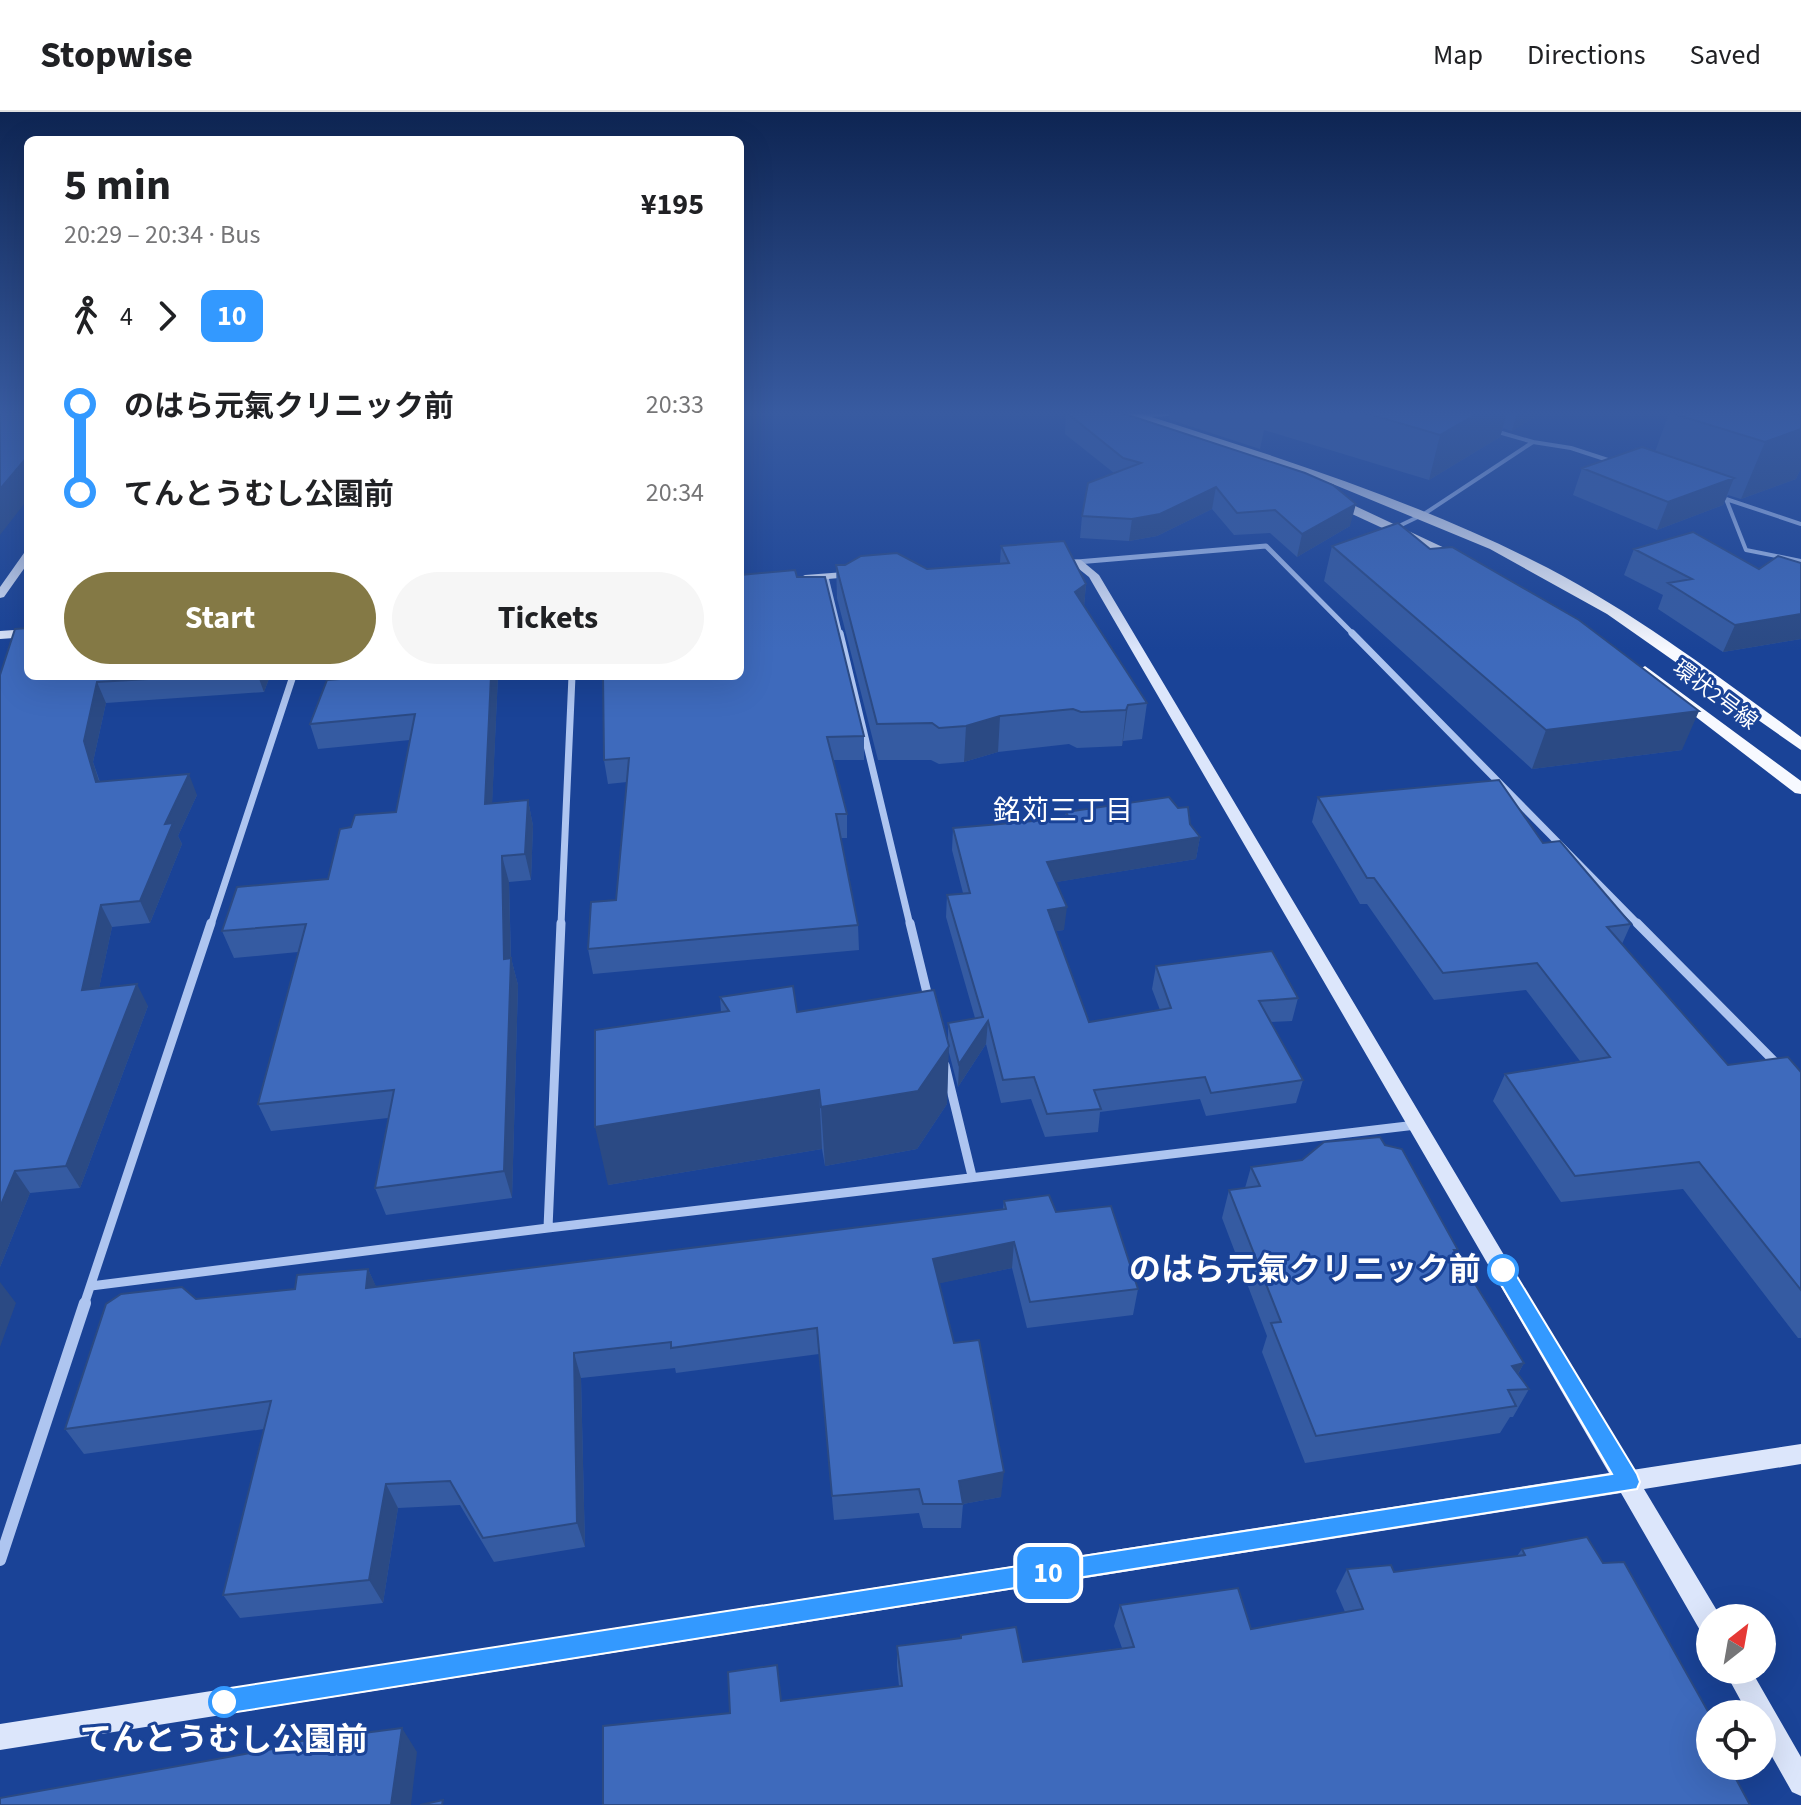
<!DOCTYPE html>
<html lang="en">
<head>
<meta charset="utf-8">
<style>
  body { margin:0; font-family:"Source Sans 3","Noto Sans JP",sans-serif; background:#f6f6f6; color:#202124; height:100vh; display:flex; flex-direction:column; font-size:30px; white-space:nowrap }
  * { box-sizing:border-box; margin:0 }
  p { font-size:26px; color:#757577 }
  .icon { flex:none; width:44px; height:44px; fill:none; stroke:currentColor; stroke-width:2; stroke-linecap:round; stroke-linejoin:round }
  .map { position:relative; flex:1; overflow:hidden }
  .panel { position:absolute; left:24px; top:24px; width:720px; height:544px; display:flex; flex-direction:column; background:#fff; border-radius:12px; box-shadow:0 8px 32px #0002 }
  .panel>* { flex:none }
  .badge { padding:0 16px; border-radius:12px; font-size:28px; line-height:52px }
  .needle { width:52px; rotate:31deg }
  .buttons { position:absolute; left:1696px; top:1492px; display:grid; gap:16px }
  .buttons a { display:grid; place-items:center; width:80px; height:80px; border-radius:50%; background:#fff; box-shadow:0 8px 32px #0002; font-size:40px }
  .map>.badge { position:absolute; translate:-50% -50%; box-shadow:0 0 0 4px #fff }
  .legs { display:flex; align-items:center; gap:12px; height:88px; padding:0 40px; font-size:26px }
  .legs p { margin-inline-start:auto }
  .headline { display:flex; align-items:center; justify-content:space-between; height:136px; padding:0 40px }
  h1 { font-size:44px; font-weight:700; line-height:60px }
  .cta { display:flex; gap:16px; margin-top:auto; padding:16px 40px }
  .cta a { flex:1; height:92px; border-radius:48px; background:#847945; color:#fff; font-size:32px; font-weight:700; line-height:92px; text-align:center }
  .cta a+a { background:#f6f6f6; color:#202124 }
  ul { padding:0 40px; list-style:none }
  li { display:flex; align-items:center; gap:28px; height:88px; font-size:30px }
  li i { display:grid; place-items:center; width:12px; height:100%; margin:0 10px; background:currentColor }
  li i::after { content:''; width:20px; height:20px; margin:-10px; border:6px solid; border-radius:50%; background:#fff }
  li p { margin-inline-start:auto }
  li:first-child i { background:linear-gradient(#0000 50%,currentColor 0) }
  li:last-child i { background:linear-gradient(currentColor 50%,#0000 0) }
  header { display:flex; align-items:center; gap:48px; box-sizing:border-box; height:112px; padding:0 40px; background:#fff; border-bottom:2px solid #e0e0e0 }
  header strong { font-size:38px }
  nav { display:flex; gap:44px; margin-inline-start:auto; font-size:28px }
  .map>svg:first-child { display:block }
  .lines { fill:none; stroke-linecap:round; stroke-linejoin:round }
  .lane { stroke:#aec5f0; stroke-width:4 }
  .street-far3 { stroke:#aec5f0; stroke-width:5 }
  .street-far2 { stroke:#aec5f0; stroke-width:7 }
  .street-far1 { stroke:#aec5f0; stroke-width:9 }
  .street { stroke:#aec5f0; stroke-width:12 }
  .secondary { fill:#dce6fb; fill-rule:evenodd }
  .primary { fill:#f7f9ff; fill-rule:evenodd }
  .wall { fill:#355ba2 }
  .shaded-wall { fill:#2b4a84 }
  .building { fill:#3e6abc; stroke:#2b4a84; stroke-width:2 }
  .line-1 { fill:#39f; stroke:#fff; stroke-width:2 }
  .stop-1-dot { fill:#fff; stroke:#39f; stroke-width:4 }
  .labels { text-anchor:middle; dominant-baseline:central; stroke-width:6; stroke-linejoin:round; paint-order:stroke }
  .far-street-label { font-size:22px; fill:#fff; stroke:#1a4397 }
  .neighbourhood-label { font-size:28px; fill:#fff; stroke:#1a4397 }
  .near-stop-label { font-size:32px; font-weight:bold; fill:#fff; stroke:#1a4397; text-anchor:end }
</style>
</head>
<body>
<header>
<strong>Stopwise</strong>
<nav><a>Map</a><a>Directions</a><a>Saved</a></nav>
</header>
<div class="map">
<svg width="1801" height="1693" viewBox="0 0 1801 1693">
  <rect width="100%" height="100%" fill="#1a4397"/>
  <g class="lines">
    <path class="lane" d="M 1533,330 L 1571,336 L 1614,350
      M 1720,385 L 1801,412
      M 1726,387 L 1746,438 L 1801,449
      M 1397,415 L 1424,402 L 1533,330 L 1495,319"/>
    <path class="street-far3" d="M 1138,303 L 1179,301
      M 1077,450 L 1266,434 L 1354,523
      M 826,465 L 840,523"/>
    <path class="street-far2" d="M 840,521 L 910,813
      M 1352,521 L 1639,813
      M 211,813 L 293,564
      M 561,813 L 572,564"/>
    <path class="street-far1" d="M 910,811 L 929,889
      M 1637,811 L 1778,953
      M 945,953 L 972,1064
      M 548,1116 L 561,811
      M 91,1174 L 548,1116 L 1416,1013
      M 84,1193 L 211,811"/>
    <path class="street" d="M 0,1448 L 85,1191"/>
    <path class="secondary" d="M 28,440 L 28,451 L 4,485 L 0,486 L 0,475 L 24,441 Z
      M 1053,445 L 1081,448 L 1099,463 L 1632,1358 L 1801,1332 L 1801,1352 L 1644,1377 L 1719,1502 L 1720,1506 L 1710,1506 L 1710,1523 L 1701,1520 L 1621,1381 L 0,1638 L 0,1612 L 1609,1361 L 1089,465 L 1074,453 L 1049,450 L 1049,446 Z
      M 858,459 L 862,460 L 862,464 L 805,469 L 799,466 L 805,463 Z
      M 28,517 L 28,525 L 0,527 L 0,519 Z
      M 1724,1558 L 1751,1558 L 1801,1645 L 1801,1684 L 1792,1680 L 1762,1627 L 1762,1602 L 1748,1602 Z"/>
    <path class="primary" d="M 1121,301 L 1139,301 C 1278,345 1418,389 1548,456 C 1638,503 1719,565 1801,625 L 1801,638 L 1607,502 L 1490,437 L 1335,373 Z
      M 1326,384 L 1334,384 L 1468,447 L 1456,450 L 1326,390 Z
      M 1645,554 L 1801,669 L 1801,682 L 1795,681 L 1640,562 L 1637,559 Z"/>
  </g>
  <path class="wall" d="M 1066,301 L 1350,414 L 1297,445 L 1270,421 L 1234,423 L 1212,397 L 1157,424 L 1129,429 L 1080,426 L 1082,404 L 1114,361 L 1065,322 Z
    M 1169,301 L 1541,301 L 1512,319 L 1503,316 L 1500,325 L 1429,368 L 1264,318 L 1260,337 L 1168,307 Z
    M 1669,301 L 1791,301 L 1801,304 L 1801,356 L 1796,367 L 1741,387 L 1728,383 L 1723,393 L 1657,418 L 1573,383 L 1582,356 L 1655,340 Z
    M 1001,434 L 1086,472 L 1084,494 L 1147,591 L 1142,627 L 1123,629 L 1122,634 L 1077,636 L 1069,632 L 998,640 L 964,650 L 939,652 L 931,648 L 878,648 L 837,486 L 836,453 L 927,457 L 1000,451 Z
    M 1332,434 L 1682,638 L 1532,657 L 1324,469 Z
    M 1634,437 L 1759,457 L 1801,451 L 1801,527 L 1723,540 L 1658,497 L 1663,483 L 1624,463 Z
    M 797,465 L 864,624 L 864,648 L 833,648 L 847,702 L 847,726 L 840,726 L 858,813 L 859,838 L 593,862 L 588,837 L 616,788 L 627,670 L 608,672 L 604,648 Z
    M 0,563 L 270,564 L 264,580 L 106,591 L 93,650 L 100,670 L 197,683 L 178,724 L 182,732 L 150,811 L 112,815 L 99,876 L 148,894 L 80,1076 L 30,1081 L 0,1155 Z
    M 498,564 L 492,691 L 528,688 L 533,714 L 531,768 L 509,770 L 511,846 L 518,873 L 512,1086 L 386,1103 L 375,1076 L 388,1006 L 271,1019 L 258,992 L 298,840 L 234,846 L 222,819 L 328,767 L 351,715 L 396,700 L 410,628 L 318,637 L 310,612 Z
    M 1318,685 L 1543,731 L 1631,812 L 1622,832 L 1728,953 L 1801,960 L 1801,1226 L 1798,1226 L 1683,1077 L 1561,1090 L 1493,989 L 1505,962 L 1580,949 L 1526,878 L 1434,888 L 1367,792 L 1360,792 L 1312,710 Z
    M 1066,700 L 1190,712 L 1200,725 L 1196,747 L 1056,770 L 1064,818 L 1055,819 L 1089,910 L 1160,898 L 1152,877 L 1156,854 L 1298,886 L 1292,909 L 1271,910 L 1303,968 L 1296,991 L 1206,1004 L 1200,987 L 1100,1000 L 1098,1020 L 1045,1025 L 1031,987 L 1001,991 L 986,932 L 958,975 L 948,937 L 947,992 L 917,1037 L 825,1054 L 822,1037 L 608,1073 L 721,900 L 720,885 L 948,931 L 948,911 L 975,906 L 946,805 L 947,783 L 963,781 L 952,738 L 953,716 L 1065,706 Z
    M 1385,1033 L 1458,1138 L 1456,1142 L 1524,1251 L 1518,1262 L 1529,1277 L 1513,1305 L 1510,1305 L 1500,1321 L 1305,1351 L 1262,1240 L 1267,1224 L 1222,1106 L 1229,1078 L 1245,1076 L 1251,1055 L 1302,1048 Z
    M 1004,1089 L 1056,1100 L 1138,1177 L 1133,1203 L 1027,1216 L 1012,1156 L 939,1171 L 954,1231 L 1001,1385 L 963,1392 L 961,1416 L 923,1416 L 919,1401 L 834,1408 L 819,1242 L 676,1261 L 675,1256 L 581,1266 L 585,1435 L 494,1450 L 460,1393 L 398,1396 L 383,1491 L 240,1506 L 223,1483 L 264,1317 L 84,1342 L 65,1317 L 196,1187 L 295,1177 L 368,1157 L 376,1175 L 1003,1097 Z
    M 1522,1437 L 1603,1451 L 1710,1603 L 730,1601 L 899,1574 L 897,1555 L 897,1534 L 1023,1550 L 1122,1536 L 1114,1514 L 1120,1493 L 1251,1517 L 1345,1500 L 1336,1479 L 1347,1457 L 1394,1460 L 1517,1444 Z"/>
  <path class="shaded-wall" d="M 1478,301 L 1507,301 L 1500,325 L 1429,368 L 1440,323 Z
    M 1517,301 L 1541,301 L 1512,319 Z
    M 1801,317 L 1801,356 L 1796,367 L 1741,387 L 1765,330 Z
    M 28,344 L 28,387 L 0,423 L 0,377 Z
    M 1734,366 L 1723,393 L 1657,418 L 1668,390 Z
    M 1216,375 L 1212,397 L 1157,424 L 1129,429 L 1132,407 Z
    M 1356,392 L 1350,414 L 1297,445 L 1302,422 Z
    M 1086,472 L 1083,506 L 1075,480 Z
    M 1801,502 L 1801,527 L 1723,540 L 1735,513 Z
    M 258,564 L 270,564 L 264,580 Z
    M 491,564 L 498,564 L 491,718 L 485,692 Z
    M 97,570 L 106,591 L 93,650 L 106,691 L 96,670 L 84,629 Z
    M 1128,593 L 1123,629 L 1122,634 L 1126,598 Z
    M 1699,599 L 1682,638 L 1532,657 L 1546,618 Z
    M 1000,604 L 998,640 L 964,650 L 966,614 Z
    M 189,662 L 197,683 L 178,724 L 182,732 L 150,811 L 140,789 L 165,712 Z
    M 528,688 L 533,714 L 531,768 L 525,742 Z
    M 1200,725 L 1196,747 L 1045,772 L 1047,750 Z
    M 502,744 L 509,770 L 511,856 L 511,846 L 518,873 L 512,1086 L 504,1059 L 504,847 Z
    M 101,793 L 112,815 L 94,900 L 82,878 Z
    M 1067,795 L 1064,818 L 1046,820 L 1048,798 Z
    M 137,872 L 148,894 L 80,1076 L 66,1054 Z
    M 988,909 L 986,932 L 958,975 L 959,952 Z
    M 949,934 L 947,992 L 917,1037 L 825,1054 L 821,995 Z
    M 819,978 L 822,1037 L 608,1073 L 595,1015 Z
    M 15,1059 L 30,1081 L 0,1155 L 0,1095 Z
    M 1014,1130 L 1012,1156 L 932,1173 L 933,1147 Z
    M 368,1157 L 380,1183 L 366,1176 Z
    M 0,1170 L 16,1191 L 0,1235 Z
    M 574,1241 L 581,1266 L 585,1435 L 577,1411 Z
    M 1524,1251 L 1508,1279 L 1512,1254 Z
    M 1004,1360 L 1001,1385 L 963,1392 L 959,1369 Z
    M 386,1372 L 398,1396 L 383,1491 L 369,1468 Z
    M 402,1616 L 417,1640 L 411,1693 L 391,1693 Z"/>
  <path class="building" d="M 0,301 L 28,301 L 28,344 L 0,377 Z
    M 1067,301 L 1122,301 L 1305,361 L 1333,373 L 1356,392 L 1302,422 L 1275,398 L 1237,401 L 1216,375 L 1160,402 L 1132,407 L 1082,404 L 1088,371 L 1141,351 L 1123,346 Z
    M 1365,301 L 1478,301 L 1440,323 Z
    M 1671,301 L 1791,301 L 1801,304 L 1801,317 L 1765,330 Z
    M 1642,335 L 1734,366 L 1668,390 L 1582,356 Z
    M 1398,411 L 1430,437 L 1452,435 L 1579,508 L 1699,599 L 1546,618 L 1332,434 Z
    M 1693,420 L 1759,457 L 1778,444 L 1801,451 L 1801,502 L 1735,513 L 1668,471 L 1692,467 L 1634,437 Z
    M 1064,429 L 1086,472 L 1075,480 L 1147,591 L 1128,593 L 1126,598 L 1081,600 L 1073,597 L 1000,604 L 966,614 L 939,616 L 932,611 L 877,612 L 836,453 L 845,453 L 861,444 L 897,441 L 927,457 L 1009,451 L 1001,434 Z
    M 795,458 L 797,465 L 825,465 L 864,624 L 827,625 L 847,702 L 836,702 L 858,813 L 588,837 L 591,790 L 616,788 L 629,646 L 604,648 L 603,564 L 740,564 L 740,463 Z
    M 28,516 L 28,564 L 199,564 L 97,570 L 84,629 L 96,670 L 189,662 L 165,712 L 173,711 L 140,789 L 101,793 L 82,878 L 137,872 L 66,1054 L 15,1059 L 0,1095 L 0,563 L 15,517 Z
    M 352,564 L 491,564 L 485,692 L 528,688 L 525,742 L 502,744 L 504,847 L 511,846 L 504,1059 L 375,1076 L 394,978 L 258,992 L 306,812 L 222,819 L 237,775 L 328,767 L 340,717 L 351,715 L 355,703 L 396,700 L 415,602 L 310,612 L 327,568 L 352,566 Z
    M 1499,668 L 1543,731 L 1560,729 L 1631,812 L 1607,815 L 1728,953 L 1788,945 L 1801,960 L 1801,1178 L 1699,1050 L 1575,1064 L 1505,962 L 1610,945 L 1537,851 L 1443,861 L 1374,766 L 1367,766 L 1318,685 Z
    M 1169,685 L 1178,696 L 1188,695 L 1190,712 L 1200,725 L 1047,750 L 1067,795 L 1048,798 L 1089,910 L 1171,896 L 1156,854 L 1272,839 L 1298,886 L 1259,889 L 1303,968 L 1211,981 L 1205,965 L 1094,978 L 1101,997 L 1047,1002 L 1034,965 L 1003,968 L 988,909 L 959,952 L 948,911 L 983,905 L 947,783 L 970,781 L 953,716 L 1069,706 L 1066,700 Z
    M 793,874 L 797,900 L 934,878 L 949,934 L 918,979 L 821,995 L 819,978 L 595,1015 L 595,918 L 729,899 L 720,885 Z
    M 1380,1025 L 1385,1033 L 1402,1037 L 1458,1138 L 1454,1138 L 1524,1251 L 1512,1254 L 1529,1277 L 1508,1278 L 1516,1294 L 1316,1324 L 1271,1211 L 1281,1210 L 1229,1078 L 1260,1074 L 1251,1055 L 1302,1048 L 1324,1030 Z
    M 1049,1083 L 1056,1100 L 1111,1094 L 1138,1177 L 1030,1190 L 1014,1130 L 933,1147 L 954,1231 L 979,1228 L 1004,1360 L 959,1369 L 963,1392 L 923,1392 L 919,1377 L 832,1384 L 817,1216 L 671,1236 L 671,1230 L 574,1241 L 577,1411 L 483,1426 L 450,1369 L 386,1372 L 369,1468 L 223,1483 L 271,1289 L 65,1317 L 106,1192 L 121,1182 L 182,1175 L 196,1187 L 295,1177 L 297,1163 L 368,1157 L 366,1176 L 1006,1097 L 1004,1089 Z
    M 1587,1425 L 1603,1451 L 1624,1450 L 1710,1603 L 1710,1654 L 1729,1654 L 1750,1693 L 603,1693 L 603,1614 L 730,1601 L 728,1560 L 777,1553 L 781,1589 L 902,1574 L 897,1534 L 961,1526 L 961,1523 L 1016,1515 L 1023,1550 L 1134,1535 L 1120,1493 L 1238,1476 L 1251,1517 L 1363,1497 L 1347,1457 L 1391,1453 L 1394,1460 L 1525,1443 L 1522,1437 Z
    M 402,1616 L 391,1693 L 0,1693 L 0,1686 L 295,1633 L 295,1630 Z
    M 443,1688 L 442,1693 L 420,1693 Z"/>
  <linearGradient id="sky" x2="0" y2="1"><stop stop-color="#0e2553"/><stop offset="0.56" stop-color="#385ba1"/><stop offset="1" stop-color="#385ba1" stop-opacity="0"/></linearGradient>
  <rect width="1801" height="538" fill="url(#sky)"/>
  <path class="line-1" d="M 1503,1150 L 1510,1153 L 1637,1362 L 1640,1370 L 1637,1377 L 224,1602 L 215,1599 L 211,1590 L 215,1581 L 224,1577 L 1612,1362 L 1496,1164 L 1493,1158 L 1496,1153 Z"/>
  <g class="stop-1-dot">
    <circle cx="1503" cy="1158" r="14"/>
    <circle cx="224" cy="1590" r="14"/>
  </g>
  <g class="labels">
    <g class="far-street-label">
      <text transform="translate(1715 583) rotate(37)">環状2号線</text>
    </g>
    <g class="neighbourhood-label">
      <text x="1063" y="699">銘苅三丁目</text>
    </g>
    <g class="near-stop-label">
      <text x="1481" y="1158">のはら元氣クリニック前</text>
      <text x="224" y="1628" text-anchor="middle">てんとうむし公園前</text>
    </g>
  </g>
</svg>
<div class="buttons">
<a><svg class="needle" viewBox="-14 -14 28 28"><path d="M0-13l5 13h-10z" fill="#e53935"/><path d="M0 13l5-13h-10z" fill="#757577"/></svg></a>
<a><svg class="icon" aria-label="locate" viewBox="0 0 24 24"><circle cx="12" cy="12" r="6"/><path d="M12 2v4M12 18v4M2 12h4M18 12h4"/></svg></a>
</div>
<b class="badge" style="left:1048px;top:1461px;background:#39f;color:#fff">10</b>
<section class="panel">
<div class="headline"><div><h1>5 min</h1><p>20:29 – 20:34 · Bus</p></div><b>¥195</b></div>
<div class="legs"><svg class="icon" aria-label="walk" viewBox="0 0 24 24"><circle cx="13" cy="4" r="2"/><path d="M13 8l-2 6 4 7M11 14l-3 7M7 12l3-4h3l4 4"/></svg>4<svg class="icon" aria-label="forward" viewBox="0 0 24 24"><path d="M9 5l7 7-7 7"/></svg><b class="badge" style="background:#39f;color:#fff">10</b></div>
<ul>
<li><i style="color:#39f"></i><b>のはら元氣クリニック前</b><p>20:33</p></li>
<li><i style="color:#39f"></i><b>てんとうむし公園前</b><p>20:34</p></li>
</ul>
<div class="cta"><a>Start</a><a>Tickets</a></div>
</section>
</div>
</body>
</html>
